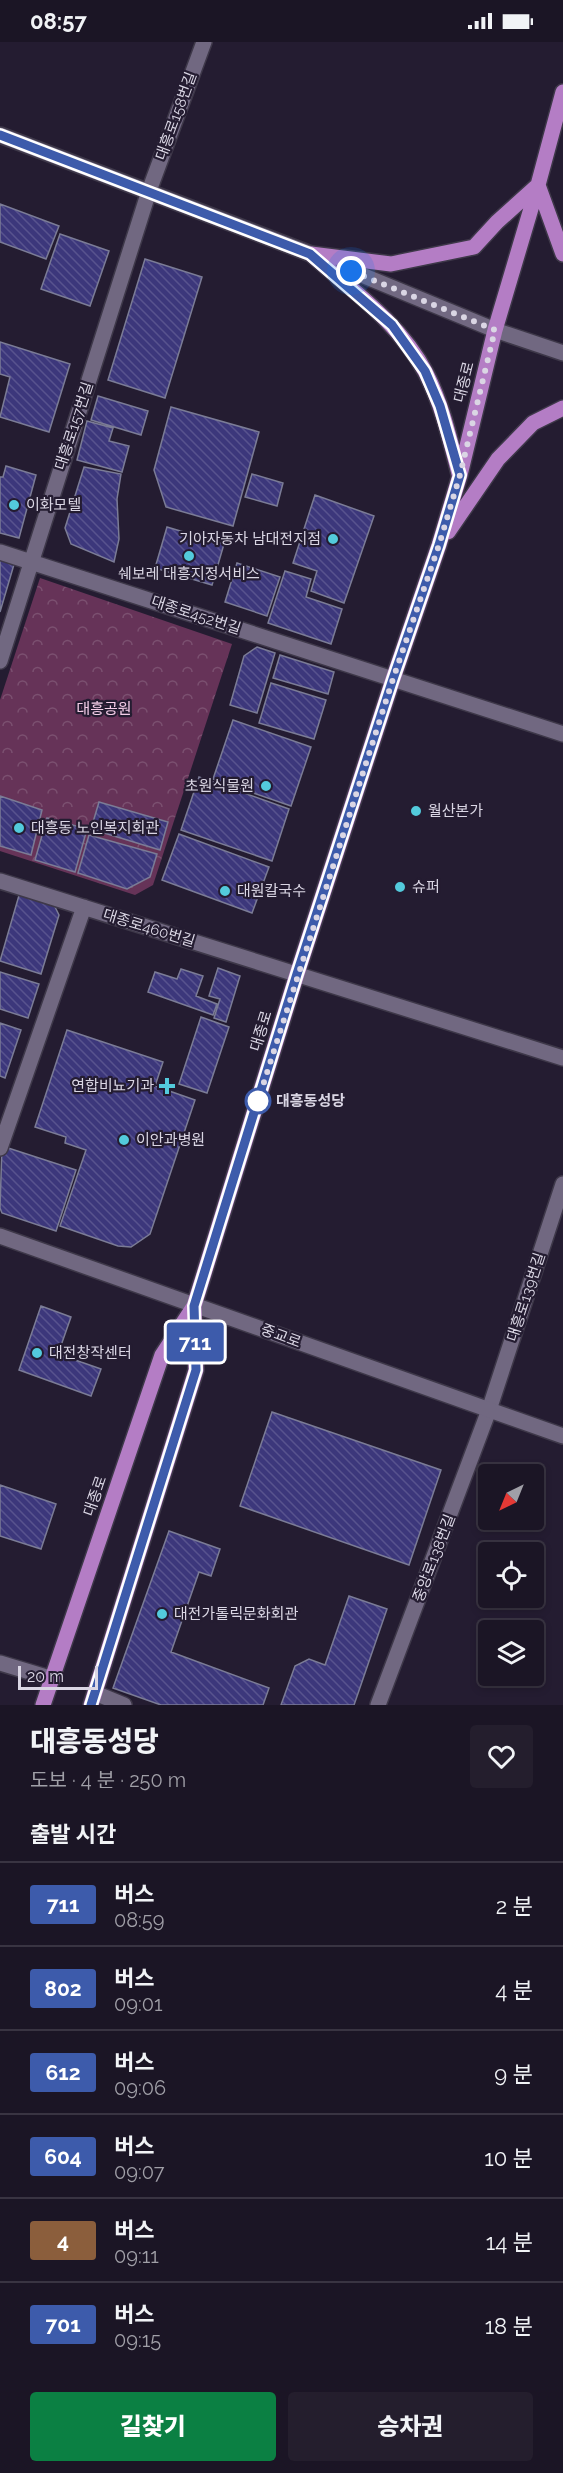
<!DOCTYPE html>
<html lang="ko">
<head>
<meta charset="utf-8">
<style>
  body { margin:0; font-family:Raleway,"Noto Sans KR",sans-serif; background:#241e2d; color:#f1f3f6; height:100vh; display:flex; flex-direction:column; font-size:22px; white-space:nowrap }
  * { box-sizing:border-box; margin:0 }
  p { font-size:20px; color:#a09fa7 }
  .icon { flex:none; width:33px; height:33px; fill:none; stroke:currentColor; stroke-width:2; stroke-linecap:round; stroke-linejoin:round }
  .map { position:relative; height:1663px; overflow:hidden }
  .panel { display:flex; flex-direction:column; background:#1b1525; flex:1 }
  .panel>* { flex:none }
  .badge { padding:0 12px; border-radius:4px; font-size:21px; line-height:39px }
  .needle { width:39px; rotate:223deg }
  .tools { position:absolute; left:478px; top:1422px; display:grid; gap:12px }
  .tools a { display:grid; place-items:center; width:66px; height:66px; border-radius:6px; background:#1b1525; box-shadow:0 3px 9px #0003,0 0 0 2px #393442; font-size:30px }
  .scale { position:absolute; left:18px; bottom:15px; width:80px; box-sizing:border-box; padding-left:6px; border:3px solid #dad6e4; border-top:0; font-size:16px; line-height:21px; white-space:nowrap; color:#dad6e4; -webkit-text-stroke:4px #241c31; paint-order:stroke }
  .you { position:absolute; width:30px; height:30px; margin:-15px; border:4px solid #fff; border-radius:50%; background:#1a73e8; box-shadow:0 0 0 9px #1a73e833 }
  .map>.badge { position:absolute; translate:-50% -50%; box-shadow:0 0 0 3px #fff }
  h2 { padding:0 30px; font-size:22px; line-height:54px }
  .round { display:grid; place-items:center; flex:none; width:63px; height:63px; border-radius:6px; background:#241e2d }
  .head { display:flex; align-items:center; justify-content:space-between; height:102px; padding:0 30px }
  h1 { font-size:28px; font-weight:800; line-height:45px }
  .primary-button { display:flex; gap:12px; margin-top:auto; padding:12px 30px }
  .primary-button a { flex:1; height:69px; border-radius:6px; background:#0b8043; color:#fff; font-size:24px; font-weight:800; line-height:69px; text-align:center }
  .primary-button a+a { background:#241e2d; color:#f1f3f6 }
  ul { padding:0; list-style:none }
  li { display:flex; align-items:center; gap:18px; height:84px; padding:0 30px; border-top:2px solid #393442 }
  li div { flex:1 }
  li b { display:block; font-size:22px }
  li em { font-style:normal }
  li .badge { min-width:66px; font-weight:700; text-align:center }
  .status { display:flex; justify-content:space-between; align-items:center; height:42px; padding:0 30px; background:#1b1525; direction:ltr }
  .status svg { height:16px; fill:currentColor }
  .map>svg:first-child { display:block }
  .park { fill:url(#park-crowns) }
  .building { fill:url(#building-back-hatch); stroke:#7b7c96; stroke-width:1.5 }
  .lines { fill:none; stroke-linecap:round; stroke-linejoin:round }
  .minor-casing { stroke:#3e3849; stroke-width:18 }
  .secondary-casing { stroke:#3e3849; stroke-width:18 }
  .primary-casing { stroke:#3e3849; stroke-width:18 }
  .minor { stroke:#716881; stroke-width:15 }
  .secondary { stroke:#716881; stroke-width:15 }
  .primary { stroke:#b47dc5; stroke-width:15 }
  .line-casing { stroke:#fff; stroke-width:14 }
  .line { stroke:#3d5bab; stroke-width:9 }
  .walk { stroke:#dad6e4; stroke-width:6; stroke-dasharray:0 10.8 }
  .poi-dot { fill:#53cadc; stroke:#241c31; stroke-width:2 }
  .stop-dot { fill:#fff; stroke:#3d5bab; stroke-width:3 }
  .labels { text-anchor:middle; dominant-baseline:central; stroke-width:4.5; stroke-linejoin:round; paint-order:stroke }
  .street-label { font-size:15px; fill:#dad6e4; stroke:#241c31 }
  .poi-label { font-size:15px; fill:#dad6e4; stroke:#241c31; text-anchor:start }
  .park-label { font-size:15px; fill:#f5cde8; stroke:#241c31 }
  .stop-label { font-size:15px; font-weight:bold; fill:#dad6e4; stroke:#241c31; text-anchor:start }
</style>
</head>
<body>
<div class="status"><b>08:57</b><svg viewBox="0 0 49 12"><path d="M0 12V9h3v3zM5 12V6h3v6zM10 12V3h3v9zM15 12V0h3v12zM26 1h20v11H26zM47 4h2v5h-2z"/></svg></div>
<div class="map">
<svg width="563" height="1663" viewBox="0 0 563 1663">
  <defs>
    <pattern id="park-crowns" width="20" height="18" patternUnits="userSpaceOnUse" patternTransform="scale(1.5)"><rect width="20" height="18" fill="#663358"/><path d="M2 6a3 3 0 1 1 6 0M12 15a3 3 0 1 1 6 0" fill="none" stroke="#7b5070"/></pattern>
    <pattern id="building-back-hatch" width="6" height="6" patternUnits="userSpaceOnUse" patternTransform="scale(1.5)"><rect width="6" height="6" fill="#3c377b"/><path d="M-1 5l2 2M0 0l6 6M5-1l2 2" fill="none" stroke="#58538e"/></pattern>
  </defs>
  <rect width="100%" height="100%" fill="#241c31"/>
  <path class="park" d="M 40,536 L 232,602 L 153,843 L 135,853 L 0,809 L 0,658 Z"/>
  <path class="building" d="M 0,162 L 59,184 L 46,217 L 0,200 Z
    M 60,192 L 109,209 L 90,264 L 41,247 Z
    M 145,217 L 202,235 L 165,356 L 108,338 Z
    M 0,300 L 70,322 L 49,390 L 0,375 L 10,335 L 0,332 Z
    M 98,354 L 148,369 L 141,393 L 91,378 Z
    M 171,365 L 259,390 L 233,484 L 166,465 L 154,428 Z
    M 87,379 L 113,386 L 109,399 L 129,404 L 122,430 L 77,418 Z
    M 6,424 L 36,433 L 19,496 L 0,491 L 0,435 L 3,435 Z
    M 84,425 L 121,432 L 117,457 L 119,497 L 114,520 L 71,502 L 65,486 Z
    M 252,432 L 283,441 L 277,464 L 245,455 Z
    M 315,453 L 374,474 L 344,561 L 311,549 L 317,529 L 293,521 Z
    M 167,485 L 224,502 L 212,543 L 155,526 Z
    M 0,515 L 15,519 L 0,570 Z
    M 237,521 L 280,535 L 267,574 L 225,560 Z
    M 285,529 L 311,537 L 306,555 L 342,567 L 331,602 L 268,581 Z
    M 257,605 L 275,611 L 257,671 L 230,663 L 244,614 Z
    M 280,613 L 334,630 L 328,652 L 273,636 Z
    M 271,641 L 326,658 L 314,697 L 259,681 Z
    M 233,678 L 311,705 L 291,764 L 213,737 Z
    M 199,735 L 289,767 L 272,819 L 181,788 Z
    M 0,754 L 42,768 L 31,813 L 0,804 Z
    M 99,760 L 168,780 L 160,808 L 91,787 Z
    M 47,776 L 87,787 L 75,830 L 35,818 Z
    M 179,792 L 269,825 L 252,871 L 162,838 Z
    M 89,793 L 157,812 L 150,835 L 127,847 L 78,831 Z
    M 20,850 L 52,859 L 59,873 L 41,932 L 0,919 Z
    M 218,926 L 240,934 L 226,980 L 214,976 L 220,957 L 209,954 Z
    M 181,927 L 203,934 L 196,954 L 217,962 L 213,973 L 148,950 L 155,930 L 177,937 Z
    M 0,930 L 39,942 L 28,976 L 0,967 Z
    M 201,975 L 229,985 L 207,1051 L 179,1042 Z
    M 0,981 L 21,988 L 5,1036 L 0,1034 Z
    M 67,988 L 163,1020 L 155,1044 L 195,1058 L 150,1192 L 131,1205 L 118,1204 L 60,1184 L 86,1108 L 65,1101 L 66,1095 L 35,1085 Z
    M 2,1104 L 76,1128 L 56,1189 L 2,1171 L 0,1166 Z
    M 41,1264 L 71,1275 L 58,1312 L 101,1327 L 91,1354 L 19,1328 Z
    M 272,1370 L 441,1428 L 409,1523 L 240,1464 Z
    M 0,1443 L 56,1462 L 41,1507 L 0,1494 Z
    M 169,1489 L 220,1507 L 211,1534 L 199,1530 L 171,1610 L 269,1646 L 263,1663 L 161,1663 L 113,1646 Z
    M 349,1554 L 387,1567 L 354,1663 L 281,1663 L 295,1624 L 309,1617 L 325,1623 Z"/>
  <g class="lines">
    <g class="minor-casing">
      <path id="minor" d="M 0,510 L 563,692
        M 0,619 L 149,149 L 204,0
        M 0,839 L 563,1016
        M 0,1106 L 84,865
        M 0,1621 L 53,1637
        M 95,1651 L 124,1663
        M 378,1663 L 489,1368 L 563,1142"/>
    </g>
    <g class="secondary-casing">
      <path id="secondary" d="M 0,93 L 311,212 L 495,288 L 563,311
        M 0,1194 L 563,1394"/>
    </g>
    <g class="primary-casing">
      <path id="primary" d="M 538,143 L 563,212
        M 311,212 C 352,248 400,281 426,331 C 442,362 450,397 459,432
        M 311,212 L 391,222 L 474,205 L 497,180 L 538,143
        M 448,490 L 498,417 L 533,381 L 563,366
        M 43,1663 L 162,1313 L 194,1264 L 297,932 L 393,637 L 439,503 L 460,433 L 495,288 L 538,143 L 563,50
        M 91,1663 L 196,1328 L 194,1264"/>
    </g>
    <use href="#minor" class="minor"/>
    <use href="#secondary" class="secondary"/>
    <use href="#primary" class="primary"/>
  </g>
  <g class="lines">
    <g class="line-casing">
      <path id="line" d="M 0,93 L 310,212 L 392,283 L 425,329 L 440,364 L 460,433 L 439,503 L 393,637 L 297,932 L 194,1264 L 196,1328 L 91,1663"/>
    </g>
    <use href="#line" class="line"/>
    <path class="walk" d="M 258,1059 L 256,1065 L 393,637 L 439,503 L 460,433 L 495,288 L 351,229"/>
  </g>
  <g class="poi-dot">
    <circle cx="14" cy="463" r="6"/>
    <circle cx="333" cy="497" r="6"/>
    <circle cx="189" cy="514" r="6"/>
    <circle cx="266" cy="744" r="6"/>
    <circle cx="416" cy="769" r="6"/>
    <circle cx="19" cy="786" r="6"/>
    <circle cx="400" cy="845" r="6"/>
    <circle cx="225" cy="849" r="6"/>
    <path d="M164 1035h6v6h6v6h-6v6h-6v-6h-6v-6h6z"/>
    <circle cx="124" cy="1098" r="6"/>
    <circle cx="37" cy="1311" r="6"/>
    <circle cx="162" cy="1572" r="6"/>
  </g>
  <circle class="stop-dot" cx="258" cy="1059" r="12"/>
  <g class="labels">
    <g class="street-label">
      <text transform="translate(176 74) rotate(-70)">대흥로158번길</text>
      <text transform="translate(464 340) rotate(-76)">대종로</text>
      <text transform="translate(74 384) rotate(-72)">대흥로157번길</text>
      <text transform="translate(196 573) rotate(18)">대종로452번길</text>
      <text transform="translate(149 886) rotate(17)">대종로460번길</text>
      <text transform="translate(261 989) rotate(-73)">대종로</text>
      <text transform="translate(526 1255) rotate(-72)">대흥로139번길</text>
      <text transform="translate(281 1294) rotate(20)">중교로</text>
      <text transform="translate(95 1454) rotate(-71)">대종로</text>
      <text transform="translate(434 1516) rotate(-69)">중앙로138번길</text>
    </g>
    <g class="poi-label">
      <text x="26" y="463">이화모텔</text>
      <text x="321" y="497" text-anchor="end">기아자동차 남대전지점</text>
      <text x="189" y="532" text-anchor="middle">쉐보레 대흥지정서비스</text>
      <text x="254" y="744" text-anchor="end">초원식물원</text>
      <text x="428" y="769">월산본가</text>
      <text x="31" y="786">대흥동 노인복지회관</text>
      <text x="412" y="845">슈퍼</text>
      <text x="237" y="849">대원칼국수</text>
      <text x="154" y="1044" text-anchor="end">연합비뇨기과</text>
      <text x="136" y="1098">이안과병원</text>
      <text x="49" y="1311">대전창작센터</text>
      <text x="174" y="1572">대전가톨릭문화회관</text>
    </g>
    <g class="park-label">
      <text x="104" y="667">대흥공원</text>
    </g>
    <g class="stop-label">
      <text x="276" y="1059">대흥동성당</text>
    </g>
  </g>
</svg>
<div class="tools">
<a><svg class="needle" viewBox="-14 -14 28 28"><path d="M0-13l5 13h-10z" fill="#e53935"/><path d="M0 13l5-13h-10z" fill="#a09fa7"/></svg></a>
<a><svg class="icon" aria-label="locate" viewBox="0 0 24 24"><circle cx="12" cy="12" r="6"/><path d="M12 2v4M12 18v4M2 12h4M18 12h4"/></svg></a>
<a><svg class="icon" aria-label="layers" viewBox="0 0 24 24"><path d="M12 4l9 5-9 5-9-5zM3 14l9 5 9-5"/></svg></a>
</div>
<div class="scale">20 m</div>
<div class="you" style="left:351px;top:229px"></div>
<b class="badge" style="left:195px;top:1300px;background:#3d5bab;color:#fff">711</b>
</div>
<section class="panel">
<div class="head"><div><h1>대흥동성당</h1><p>도보 · 4 분 · 250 m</p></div><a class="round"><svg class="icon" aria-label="heart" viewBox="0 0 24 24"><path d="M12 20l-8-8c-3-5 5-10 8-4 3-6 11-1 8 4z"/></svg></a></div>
<h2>출발 시간</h2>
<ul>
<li><span class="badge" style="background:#3d5bab;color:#fff">711</span><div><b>버스</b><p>08:59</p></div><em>2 분</em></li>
<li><span class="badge" style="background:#3d5bab;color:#fff">802</span><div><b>버스</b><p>09:01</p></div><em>4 분</em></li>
<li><span class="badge" style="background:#3d5bab;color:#fff">612</span><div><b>버스</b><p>09:06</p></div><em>9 분</em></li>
<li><span class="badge" style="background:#3d5bab;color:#fff">604</span><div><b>버스</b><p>09:07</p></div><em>10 분</em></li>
<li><span class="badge" style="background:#8b5e3c;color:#fff">4</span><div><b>버스</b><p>09:11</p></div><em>14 분</em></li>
<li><span class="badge" style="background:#3d5bab;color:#fff">701</span><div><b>버스</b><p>09:15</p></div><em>18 분</em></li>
</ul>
<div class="primary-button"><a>길찾기</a><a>승차권</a></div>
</section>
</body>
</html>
